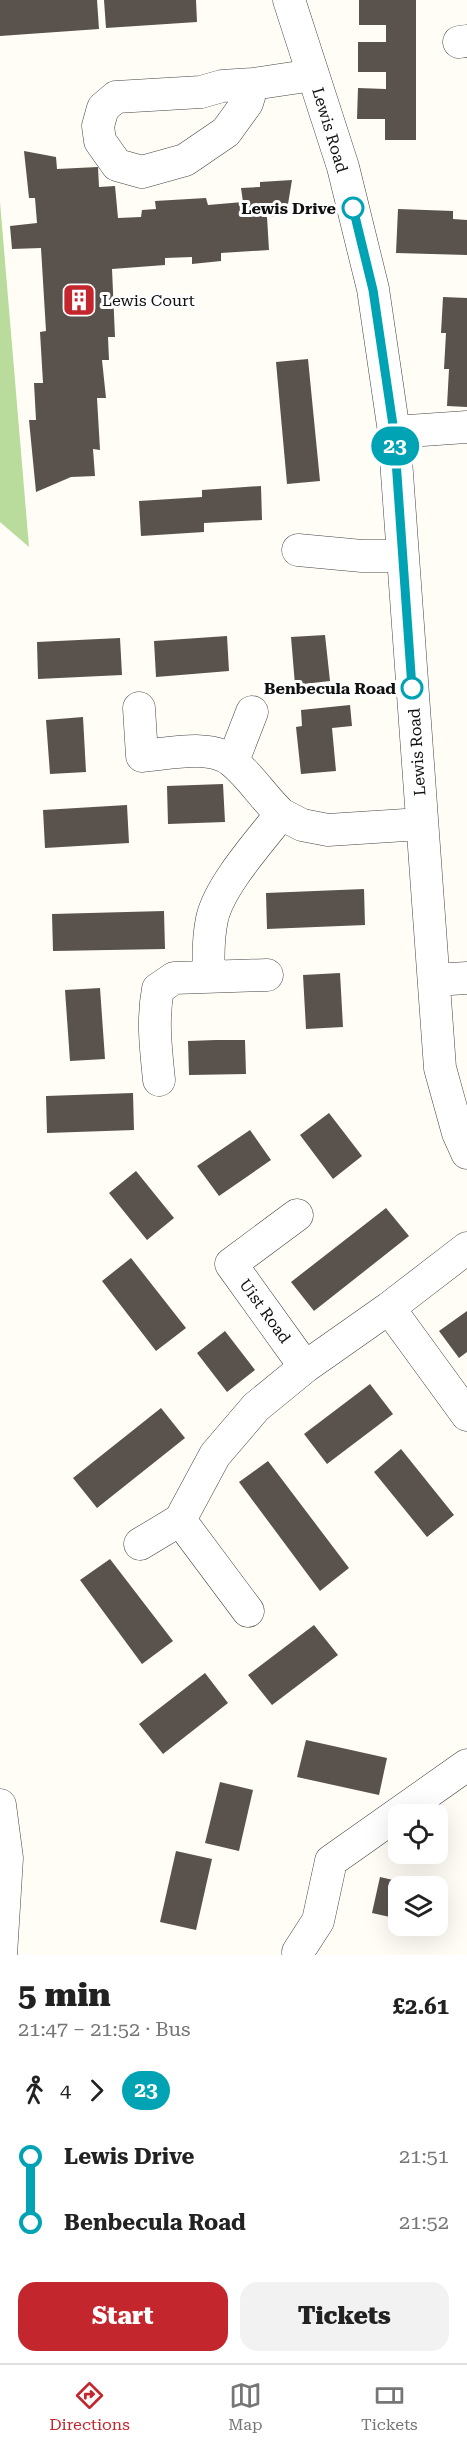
<!DOCTYPE html>
<html lang="en">
<head>
<meta charset="utf-8">
<style>
  body { margin:0; font-family:"Roboto Serif",serif; background:#f2f2f2; color:#222; height:100vh; display:flex; flex-direction:column; font-size:22px; white-space:nowrap }
  * { box-sizing:border-box; margin:0 }
  p { font-size:20px; color:#767676 }
  .icon { flex:none; width:33px; height:33px; fill:none; stroke:currentColor; stroke-width:2; stroke-linecap:round; stroke-linejoin:round }
  .map { position:relative; height:1955px; overflow:hidden }
  .details { display:flex; flex-direction:column; background:#fff; flex:1 }
  .details>* { flex:none }
  .badge { padding:0 12px; border-radius:20px; font-size:21px; line-height:39px }
  .tools { position:absolute; left:388px; top:1804px; display:grid; gap:12px }
  .tools a { display:grid; place-items:center; width:60px; height:60px; border-radius:12px; background:#fff; box-shadow:0 6px 24px #0002; font-size:30px }
  .map>.badge { position:absolute; translate:-50% -50%; box-shadow:0 0 0 3px #fff }
  .legs { display:flex; align-items:center; gap:9px; height:66px; padding:0 18px; font-size:20px }
  .legs p { margin-inline-start:auto }
  .summary { display:flex; align-items:center; justify-content:space-between; height:102px; padding:0 18px }
  h1 { font-size:33px; font-weight:800; line-height:45px }
  .button { display:flex; gap:12px; margin-top:auto; padding:12px 18px }
  .button a { flex:1; height:69px; border-radius:18px; background:#c4262e; color:#fff; font-size:24px; font-weight:800; line-height:69px; text-align:center }
  .button a+a { background:#f2f2f2; color:#222 }
  ul { padding:0 18px; list-style:none }
  li { display:flex; align-items:center; gap:21px; height:66px; font-size:22px }
  li i { display:grid; place-items:center; width:9px; height:100%; margin:0 8px; background:currentColor }
  li i::after { content:''; width:15px; height:15px; margin:-8px; border:4px solid; border-radius:50%; background:#fff }
  li p { margin-inline-start:auto }
  li:first-child i { background:linear-gradient(#0000 50%,currentColor 0) }
  li:last-child i { background:linear-gradient(currentColor 50%,#0000 0) }
  .tab-bar { display:flex; justify-content:space-around; align-items:center; height:84px; border-top:2px solid #e0e0e0; background:#fff; font-size:16px; color:#767676 }
  .tab-bar a { display:grid; justify-items:center; gap:3px }
  .tab-bar .current { color:#c4262e }
  .map>svg:first-child { display:block }
  .forest { fill:#b9dc9c }
  .building { fill:#5a524d }
  .lines { fill:none; stroke-linecap:round; stroke-linejoin:round }
  .minor-casing { stroke:#444; stroke-width:33 }
  .minor { stroke:#fff; stroke-width:32 }
  .line-1-casing { stroke:#fff; stroke-width:14 }
  .line-1 { stroke:#00a3b4; stroke-width:9 }
  .stop-1-dot { fill:#fff; stroke:#00a3b4; stroke-width:3 }
  .labels { text-anchor:middle; dominant-baseline:central; stroke-width:6; stroke-linejoin:round; paint-order:stroke }
  .street-label { font-size:16px; fill:#111; stroke:#fff }
  .stop-label { font-size:16px; font-weight:bold; fill:#111; stroke:#fff; text-anchor:end }
  .poi-label { font-size:16px; fill:#111; stroke:#fff; text-anchor:start }
</style>
</head>
<body>
<div class="map">
<svg width="467" height="1955" viewBox="0 0 467 1955">
  <rect width="100%" height="100%" fill="#fffdf5"/>
  <path class="forest" d="M 0,202 L 29,547 L 0,522 Z"/>
  <path class="building" d="M 0,0 L 97,0 L 99,29 L 0,36 Z
    M 104,0 L 196,0 L 197,22 L 106,28 Z
    M 359,0 L 416,0 L 416,140 L 385,140 L 385,119 L 357,119 L 358,88 L 386,89 L 386,72 L 358,72 L 358,42 L 386,42 L 386,25 L 359,25 Z
    M 24,151 L 56,157 L 57,169 L 98,167 L 99,187 L 115,186 L 118,218 L 141,217 L 142,210 L 156,209 L 155,201 L 206,198 L 208,205 L 243,202 L 241,188 L 260,187 L 260,182 L 292,180 L 286,216 L 267,217 L 269,250 L 221,253 L 221,261 L 192,264 L 192,257 L 165,258 L 165,265 L 112,269 L 115,337 L 108,337 L 109,360 L 102,360 L 106,398 L 97,398 L 100,450 L 93,449 L 95,476 L 71,477 L 36,492 L 29,420 L 36,420 L 34,383 L 43,383 L 40,332 L 46,331 L 41,248 L 12,249 L 10,226 L 37,223 L 35,198 L 29,198 Z
    M 398,209 L 453,211 L 453,219 L 467,220 L 467,255 L 396,253 Z
    M 443,297 L 467,298 L 467,407 L 447,406 L 449,369 L 444,369 L 446,333 L 441,333 Z
    M 308,359 L 320,481 L 287,484 L 276,362 Z
    M 261,486 L 262,520 L 204,523 L 204,532 L 141,536 L 139,501 L 202,497 L 202,490 Z
    M 325,635 L 330,681 L 295,685 L 291,637 Z
    M 227,636 L 229,671 L 156,677 L 154,641 Z
    M 120,638 L 122,675 L 38,679 L 37,642 Z
    M 350,705 L 352,726 L 332,728 L 336,771 L 301,774 L 296,727 L 302,726 L 301,710 Z
    M 83,717 L 86,772 L 50,774 L 46,720 Z
    M 223,784 L 225,822 L 168,824 L 167,786 Z
    M 127,805 L 129,843 L 45,848 L 43,810 Z
    M 364,889 L 365,925 L 267,929 L 266,893 Z
    M 164,911 L 165,949 L 53,951 L 52,914 Z
    M 340,973 L 343,1027 L 306,1029 L 303,975 Z
    M 100,988 L 105,1059 L 70,1061 L 65,990 Z
    M 216,1040 L 245,1040 L 246,1074 L 189,1075 L 188,1041 Z
    M 133,1093 L 134,1130 L 47,1133 L 46,1096 Z
    M 329,1113 L 362,1156 L 333,1179 L 300,1135 Z
    M 250,1130 L 271,1160 L 219,1196 L 197,1166 Z
    M 136,1171 L 174,1218 L 147,1240 L 109,1193 Z
    M 386,1208 L 409,1236 L 314,1311 L 291,1282 Z
    M 131,1258 L 186,1328 L 156,1351 L 102,1281 Z
    M 467,1311 L 467,1352 L 459,1358 L 439,1331 Z
    M 225,1331 L 255,1370 L 227,1392 L 197,1353 Z
    M 370,1384 L 393,1414 L 327,1464 L 304,1434 Z
    M 161,1408 L 185,1438 L 97,1508 L 73,1478 Z
    M 401,1449 L 454,1515 L 427,1537 L 374,1472 Z
    M 268,1461 L 349,1568 L 320,1591 L 239,1482 Z
    M 110,1559 L 173,1641 L 142,1664 L 80,1580 Z
    M 314,1625 L 338,1655 L 272,1705 L 248,1675 Z
    M 205,1673 L 228,1703 L 163,1754 L 139,1724 Z
    M 306,1740 L 387,1758 L 379,1795 L 297,1777 Z
    M 220,1782 L 253,1790 L 239,1851 L 205,1843 Z
    M 176,1851 L 212,1859 L 196,1930 L 160,1922 Z
    M 380,1877 L 419,1886 L 399,1887 L 399,1919 L 372,1913 Z"/>
  <g class="lines">
    <g class="minor-casing">
      <path id="minor" d="M 289,0 L 343,167 L 373,289 L 394,432 L 440,1068 L 458,1133 L 467,1153
        M 459,42 L 467,41
        M 253,84 L 222,86 L 201,92 L 116,97 L 103,108 L 98,126 L 100,141 L 117,165 L 142,172 L 185,160 L 226,132 L 247,103 L 253,84 L 313,75
        M 394,432 L 467,427
        M 298,550 L 362,556 L 403,556
        M 139,708 L 142,756 C 169,754 211,743 233,762 C 251,777 264,798 281,814
        M 233,761 L 252,712
        M 209,976 C 208,957 208,938 212,919 C 219,886 260,841 281,814 L 302,825 L 328,830 L 421,824
        M 435,980 L 467,978
        M 159,1080 C 156,1050 152,1020 158,989 L 174,978 L 267,975
        M 297,1215 L 231,1264 L 305,1367
        M 389,1308 L 467,1415
        M 140,1544 L 180,1520
        M 248,1611 L 180,1520 L 215,1455 L 256,1407 L 305,1367 L 389,1308 L 467,1248
        M 0,1805 L 7,1858 L 1,1955
        M 298,1952 L 318,1921 L 331,1861 L 467,1765"/>
    </g>
    <use href="#minor" class="minor"/>
  </g>
  <g class="lines">
    <g class="line-1-casing">
      <path id="line-1" d="M 353,208 L 373,290 L 394,432 L 412,688"/>
    </g>
    <use href="#line-1" class="line-1"/>
  </g>
  <defs>
    <g id="building-square" transform="scale(1.725)"><rect x="-9" y="-9" width="18" height="18" rx="4" fill="#c4262e" stroke="#fff"/><path d="M-4-6H4V6H1V3H-1V6H-4ZM-2.5-4.3h1.7v1.8h-1.7ZM.8-4.3h1.7v1.8H.8ZM-2.5-1h1.7V.8h-1.7ZM.8-1h1.7V.8H.8Z" fill="#fff"/></g>
  </defs>
  <g fill-rule="evenodd">
    <use href="#building-square" x="79" y="300"/>
  </g>
  <g class="stop-1-dot">
    <circle cx="353" cy="208" r="10"/>
    <circle cx="412" cy="688" r="10"/>
  </g>
  <g class="labels">
    <g class="street-label">
      <text transform="translate(330 130) rotate(73)">Lewis Road</text>
      <text transform="translate(417 752) rotate(-94)">Lewis Road</text>
      <text transform="translate(265 1311) rotate(54)">Uist Road</text>
    </g>
    <g class="stop-label">
      <text x="336" y="208">Lewis Drive</text>
      <text x="396" y="688">Benbecula Road</text>
    </g>
    <g class="poi-label">
      <text x="102" y="300">Lewis Court</text>
    </g>
  </g>
</svg>
<div class="tools">
<a><svg class="icon" aria-label="locate" viewBox="0 0 24 24"><circle cx="12" cy="12" r="6"/><path d="M12 2v4M12 18v4M2 12h4M18 12h4"/></svg></a>
<a><svg class="icon" aria-label="layers" viewBox="0 0 24 24"><path d="M12 4l9 5-9 5-9-5zM3 14l9 5 9-5"/></svg></a>
</div>
<b class="badge" style="left:395px;top:446px;background:#00a3b4;color:#fff">23</b>
</div>
<section class="details">
<div class="summary"><div><h1>5 min</h1><p>21:47 – 21:52 · Bus</p></div><b>£2.61</b></div>
<div class="legs"><svg class="icon" aria-label="walk" viewBox="0 0 24 24"><circle cx="13" cy="4" r="2"/><path d="M13 8l-2 6 4 7M11 14l-3 7M7 12l3-4h3l4 4"/></svg>4<svg class="icon" aria-label="forward" viewBox="0 0 24 24"><path d="M9 5l7 7-7 7"/></svg><b class="badge" style="background:#00a3b4;color:#fff">23</b></div>
<ul>
<li><i style="color:#00a3b4"></i><b>Lewis Drive</b><p>21:51</p></li>
<li><i style="color:#00a3b4"></i><b>Benbecula Road</b><p>21:52</p></li>
</ul>
<div class="button"><a>Start</a><a>Tickets</a></div>
</section>
<nav class="tab-bar">
<a class="current"><svg class="icon" aria-label="directions" viewBox="0 0 24 24"><path d="M12 3l9 9-9 9-9-9zM9 14v-3h6M13 9l2 2-2 2"/></svg>Directions</a>
<a><svg class="icon" aria-label="map" viewBox="0 0 24 24"><path d="M3 6l6-2 6 2 6-2v14l-6 2-6-2-6 2zM9 4v14M15 6v14"/></svg>Map</a>
<a><svg class="icon" aria-label="tickets" viewBox="0 0 24 24"><path d="M3 7h18v10H3zM15 7v10"/></svg>Tickets</a>
</nav>
</body>
</html>
